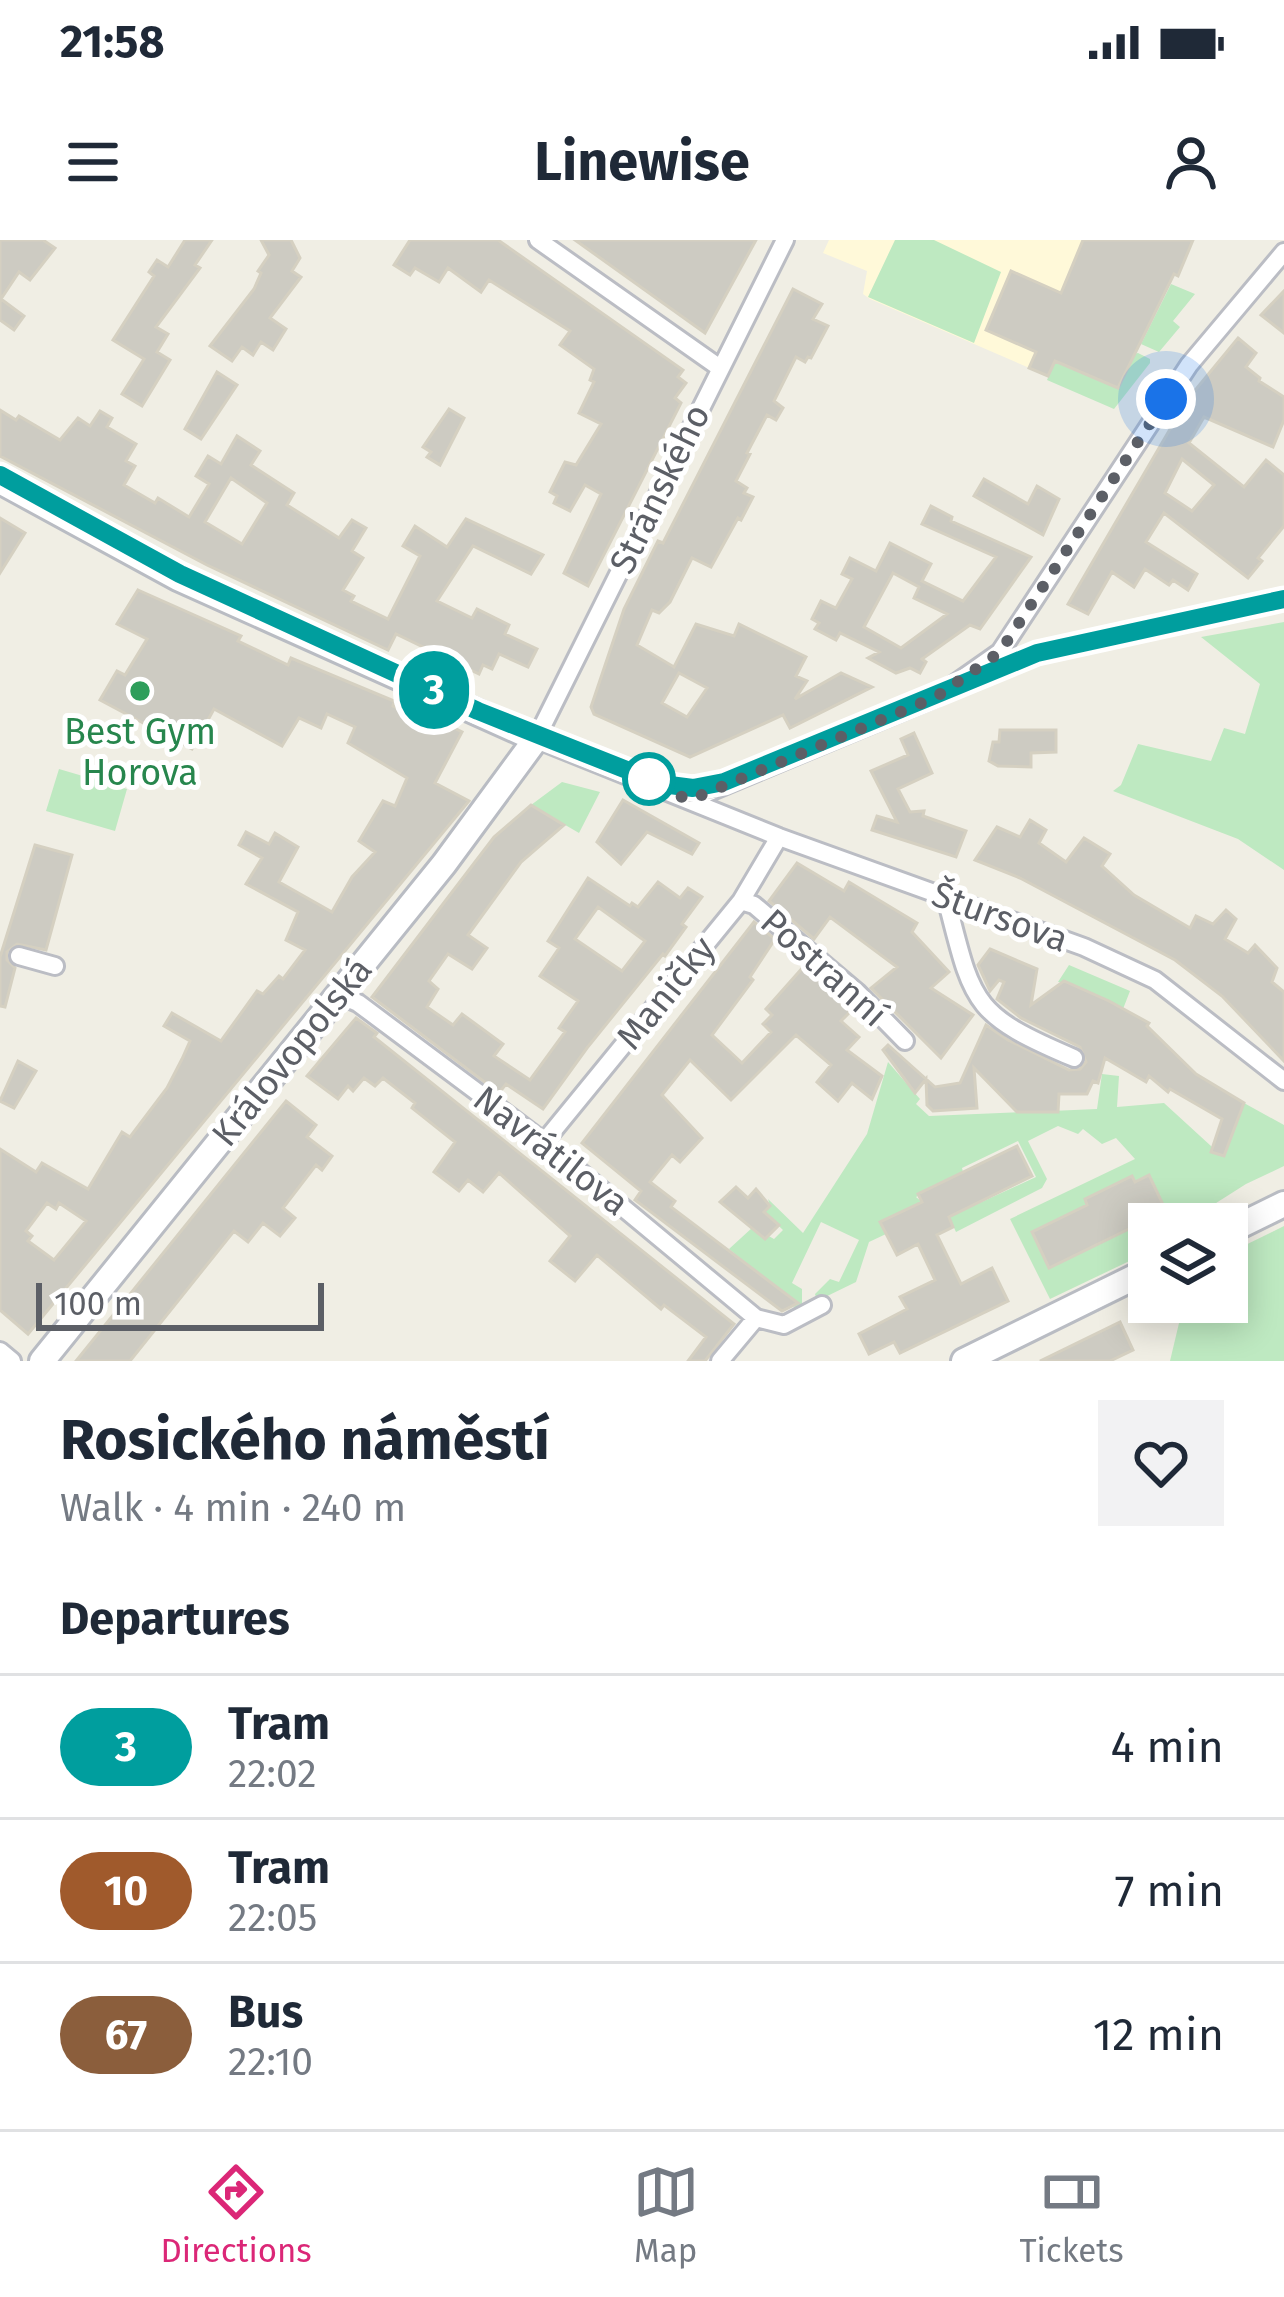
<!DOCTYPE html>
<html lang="en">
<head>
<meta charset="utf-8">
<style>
  body { margin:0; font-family:"Fira Sans",sans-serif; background:#f2f2f3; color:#1f2937; height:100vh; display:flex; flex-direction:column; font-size:45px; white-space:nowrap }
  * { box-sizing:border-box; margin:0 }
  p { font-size:39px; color:#747a83 }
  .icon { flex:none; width:66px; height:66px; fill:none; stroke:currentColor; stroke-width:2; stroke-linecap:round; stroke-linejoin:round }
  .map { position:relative; height:1121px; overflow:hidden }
  .side { display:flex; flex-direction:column; background:#fff; flex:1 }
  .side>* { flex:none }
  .badge { padding:0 24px; border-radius:39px; font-size:42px; line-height:78px }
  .tools { position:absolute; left:1128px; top:963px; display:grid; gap:24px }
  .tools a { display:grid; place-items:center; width:120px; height:120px; border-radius:0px; background:#fff; box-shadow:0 6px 30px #0003; font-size:60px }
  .scale { position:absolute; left:36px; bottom:30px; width:288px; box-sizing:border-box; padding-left:12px; border:6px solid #5c5f66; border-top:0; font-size:33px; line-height:42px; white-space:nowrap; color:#5c5f66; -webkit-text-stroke:9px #fff; paint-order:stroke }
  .you { position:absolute; width:60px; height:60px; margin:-30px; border:9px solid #fff; border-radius:50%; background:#1a73e8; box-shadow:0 0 0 18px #1a73e833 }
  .map>.badge { position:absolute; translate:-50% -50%; box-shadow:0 0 0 6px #fff }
  h2 { padding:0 60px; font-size:45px; line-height:108px }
  .round { display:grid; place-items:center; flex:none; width:126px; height:126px; border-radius:0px; background:#f2f2f3 }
  .summary { display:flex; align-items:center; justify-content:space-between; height:204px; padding:0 60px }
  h1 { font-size:57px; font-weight:700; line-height:90px }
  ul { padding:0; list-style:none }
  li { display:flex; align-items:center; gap:36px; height:144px; padding:0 60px; border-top:3px solid #e0e1e3 }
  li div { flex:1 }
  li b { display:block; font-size:45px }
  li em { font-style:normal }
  li .badge { min-width:132px; font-weight:700; text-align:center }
  .status { display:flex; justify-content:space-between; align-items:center; height:84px; padding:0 60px; background:#fff; direction:ltr }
  .status svg { height:33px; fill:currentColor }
  header { display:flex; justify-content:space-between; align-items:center; height:156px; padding:0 60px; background:#fff; font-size:54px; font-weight:700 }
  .tab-bar { display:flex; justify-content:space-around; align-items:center; height:168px; border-top:3px solid #e0e1e3; background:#fff; font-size:33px; color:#747a83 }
  .tab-bar a { display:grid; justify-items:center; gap:6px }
  .tab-bar .selected { color:#db2777 }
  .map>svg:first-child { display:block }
  .commercial { fill:#fff9d9 }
  .green { fill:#bee9c1 }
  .building { fill:#cdcbc2; stroke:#d5d0c1; stroke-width:3; fill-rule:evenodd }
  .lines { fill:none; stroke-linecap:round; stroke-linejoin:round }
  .street-casing { stroke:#bbbdc4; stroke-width:22 }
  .secondary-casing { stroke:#b9bcc3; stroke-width:30 }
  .street { stroke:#fff; stroke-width:16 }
  .secondary { stroke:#fff; stroke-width:24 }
  .tram { stroke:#b7b8b9; stroke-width:3 }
  .line-casing { stroke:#fff; stroke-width:27 }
  .line { stroke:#009e9e; stroke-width:18 }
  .walk { stroke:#5c5f66; stroke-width:12; stroke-dasharray:0 21.6 }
  .leisure-dot { fill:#2e9e5b; stroke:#fff; stroke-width:4.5 }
  .stop-dot { fill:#fff; stroke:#009e9e; stroke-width:6 }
  .labels { text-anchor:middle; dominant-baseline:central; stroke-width:10; stroke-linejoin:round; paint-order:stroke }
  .street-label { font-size:36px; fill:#5c5f66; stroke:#fff }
  .leisure-label { font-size:36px; fill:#27864d; stroke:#fff }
</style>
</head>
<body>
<div class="status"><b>21:58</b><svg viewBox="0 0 49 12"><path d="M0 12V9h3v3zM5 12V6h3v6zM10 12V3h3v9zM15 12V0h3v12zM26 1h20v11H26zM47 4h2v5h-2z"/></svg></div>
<header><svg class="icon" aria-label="menu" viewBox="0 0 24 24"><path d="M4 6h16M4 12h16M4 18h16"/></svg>Linewise<svg class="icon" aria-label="person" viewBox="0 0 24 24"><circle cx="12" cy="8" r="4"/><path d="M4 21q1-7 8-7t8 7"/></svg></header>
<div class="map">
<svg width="1284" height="1121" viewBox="0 0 1284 1121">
  <rect width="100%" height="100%" fill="#f0eee4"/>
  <path class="commercial" d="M 829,0 L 1107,0 L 1048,136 L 870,59 L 863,54 L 867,31 L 823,13 Z"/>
  <path class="green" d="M 895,0 L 934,0 L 1001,32 L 974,103 L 868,57 Z
    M 1171,44 L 1195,54 L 1173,81 L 1180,87 L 1159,112 L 1141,104 Z
    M 1138,113 L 1150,119 L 1150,123 L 1114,169 L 1047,140 L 1055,122 L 1119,149 L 1134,114 Z
    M 1284,382 L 1284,630 L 1238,599 L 1113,551 L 1121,545 L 1138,504 L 1211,521 L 1224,488 L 1245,494 L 1260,444 L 1201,397 Z
    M 59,529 L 127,549 L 115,591 L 46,571 Z
    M 562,542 L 600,552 L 579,593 L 531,565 Z
    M 1069,725 L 1130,751 L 1123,769 L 1070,743 L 1058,742 Z
    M 888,822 L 920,859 L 916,864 L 929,876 L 1097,869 L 1102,834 L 1119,836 L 1117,867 L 1164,863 L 1223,917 L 1244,863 L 1284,885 L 1284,926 L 1246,944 L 1183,984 L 1151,984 L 1148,979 L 1166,970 L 1149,935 L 1135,942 L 1131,937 L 1085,959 L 1087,965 L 1032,991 L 1049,1027 L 1129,989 L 1142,1015 L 1050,1059 L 1010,979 L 1135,919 L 1116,898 L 1102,904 L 1083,889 L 1078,894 L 1058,886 L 1028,901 L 1047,939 L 1042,948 L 956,992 L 949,977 L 1036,937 L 1018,901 L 962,928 L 963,932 L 916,957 L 922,962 L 881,982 L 886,994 L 869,1002 L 856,1042 L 817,1061 L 815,1054 L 830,1039 L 839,1042 L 859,1000 L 821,982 L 792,1043 L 802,1049 L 802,1069 L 789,1075 L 797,1062 L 777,1047 L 767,1060 L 774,1046 L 729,1009 L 753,987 L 774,999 L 783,990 L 764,972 L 770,966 L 768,959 L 803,993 L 867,894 Z
    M 1284,986 L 1284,1121 L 1170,1121 L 1184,1062 L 1227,1062 L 1227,1014 Z"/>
  <path class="building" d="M 0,0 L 43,0 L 55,8 L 30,40 L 19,32 L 1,59 L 24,76 L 14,90 L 0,80 Z
    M 185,0 L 212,0 L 195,25 L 200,28 L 156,87 L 168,94 L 157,112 L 170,120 L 142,166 L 122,154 L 144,119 L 113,100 L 154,36 L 149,32 L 157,20 L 168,27 Z
    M 261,0 L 291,0 L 300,18 L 292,31 L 301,37 L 270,78 L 286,89 L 273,110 L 261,102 L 253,115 L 242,107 L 232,121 L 210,106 L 254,49 L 261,33 L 258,31 L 269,15 Z
    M 410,0 L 498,0 L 683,130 L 678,137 L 686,143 L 675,158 L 681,163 L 588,346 L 564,333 L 601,254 L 585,245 L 570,271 L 554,263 L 557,256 L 550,252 L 565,222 L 576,225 L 601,184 L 579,173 L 594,142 L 590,140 L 594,129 L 560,105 L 570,91 L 489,40 L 481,52 L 448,28 L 439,42 L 415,28 L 410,35 L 394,25 Z
    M 575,0 L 756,0 L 705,93 Z
    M 1083,0 L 1193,0 L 1178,36 L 1174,34 L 1118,148 L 1055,121 L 1048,136 L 1029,128 L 1036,112 L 986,90 L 1011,31 L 1061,53 Z
    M 793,49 L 822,64 L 813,79 L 828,86 L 811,118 L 808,117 L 805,122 L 796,117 L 774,161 L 783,168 L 776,180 L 767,175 L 747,213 L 750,214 L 736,241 L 747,248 L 744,253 L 753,257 L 741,280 L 738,278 L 711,327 L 692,318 L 670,362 L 659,373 L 652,370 L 637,405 L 674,427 L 696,384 L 734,396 L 739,384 L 806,417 L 796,436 L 807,441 L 795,459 L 841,433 L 872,447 L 790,488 L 783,475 L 690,517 L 594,474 L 591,467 L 624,369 L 658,301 L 663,303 ZM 679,433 L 707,448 L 687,477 L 662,463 Z
    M 1284,51 L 1284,93 L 1261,75 Z
    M 1238,98 L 1256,113 L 1246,127 L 1260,138 L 1259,141 L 1284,157 L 1284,180 L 1273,207 L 1204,177 L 1189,203 L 1244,247 L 1266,220 L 1284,235 L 1284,286 L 1258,318 L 1262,321 L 1248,338 L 1164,273 L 1146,302 L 1197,334 L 1188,350 L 1173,340 L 1169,345 L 1145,329 L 1134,347 L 1112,332 L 1088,374 L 1068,364 L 1187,160 ZM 1182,219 L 1214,245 L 1192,271 L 1165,253 Z
    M 217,132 L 237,145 L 201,199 L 185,189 Z
    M 449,169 L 464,178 L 440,225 L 427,217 L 431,212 L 423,207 Z
    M 0,170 L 16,180 L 19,176 L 60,200 L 78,178 L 90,186 L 100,171 L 112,178 L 107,187 L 136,204 L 126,221 L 135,226 L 124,245 L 155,263 L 158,258 L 189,277 L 209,244 L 196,236 L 208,216 L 221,224 L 237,196 L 260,211 L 251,225 L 294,253 L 287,265 L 339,298 L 352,280 L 366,288 L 352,311 L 363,318 L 343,350 L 354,356 L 351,361 L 388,379 L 420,316 L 403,306 L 415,286 L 447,307 L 466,279 L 543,315 L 531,334 L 473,306 L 437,361 L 472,378 L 477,369 L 509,385 L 505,394 L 537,409 L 528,427 L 499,414 L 492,429 L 483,425 L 479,434 L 396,394 L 388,410 L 207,325 L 0,216 ZM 231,238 L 267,263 L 242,304 L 205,282 Z
    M 984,239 L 1028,264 L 1037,246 L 1059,259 L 1043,295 L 974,256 Z
    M 931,266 L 952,277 L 951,281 L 1031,317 L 980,389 L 970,385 L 922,419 L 926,422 L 920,433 L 910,428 L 896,433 L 868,418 L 879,412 L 840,393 L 836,400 L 815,389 L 819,383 L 812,379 L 821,361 L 836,368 L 852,339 L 842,334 L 850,318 L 876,331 L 890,303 L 931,324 L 922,341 L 963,361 L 996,317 L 922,284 ZM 893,333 L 919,347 L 914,358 L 947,374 L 901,408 L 864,387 Z
    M 0,278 L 25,293 L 0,333 Z
    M 138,350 L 241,396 L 238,401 L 288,425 L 291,418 L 394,461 L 393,466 L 420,477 L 422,473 L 430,476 L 462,492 L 435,543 L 469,561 L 28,1094 L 0,1070 L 0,909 L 36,932 L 42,923 L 88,949 L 122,892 L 130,897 L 167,848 L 182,819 L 190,801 L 164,786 L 172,773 L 221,801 L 257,751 L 263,754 L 279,736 L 283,739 L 305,710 L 286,700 L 298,672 L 246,644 L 262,618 L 239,605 L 246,592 L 269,604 L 275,593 L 298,607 L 279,642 L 332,672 L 352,637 L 375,612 L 359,601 L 383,561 L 395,566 L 407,538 L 348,503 L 355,487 L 327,474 L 321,488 L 299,478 L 282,506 L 214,469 L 192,509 L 100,460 L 117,431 L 125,435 L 147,399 L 117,384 ZM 47,963 L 56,969 L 59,963 L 86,981 L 54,1020 L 28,1001 L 32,996 L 26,991 Z
    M 1000,490 L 1056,490 L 1056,512 L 1031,513 L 1031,527 L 998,526 L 989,521 L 993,502 L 999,502 Z
    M 914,493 L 932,533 L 898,549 L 910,572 L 924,571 L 923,576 L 966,591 L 956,617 L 872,590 L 877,576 L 897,582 L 871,531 L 908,515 L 901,499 Z
    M 623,560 L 699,603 L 692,614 L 647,592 L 621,624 L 597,602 Z
    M 531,565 L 564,585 L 521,622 L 468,695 L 487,708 L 472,729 L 448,714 L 429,741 L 438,749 L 427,767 L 453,785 L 462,774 L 503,804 L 494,816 L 530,840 L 565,792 L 559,788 L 578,761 L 540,736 L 559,708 L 548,701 L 588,638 L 630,666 L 632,663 L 638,667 L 658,642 L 680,658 L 688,648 L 702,657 L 682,684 L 686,687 L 665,716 L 663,714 L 587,808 L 543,869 L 506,844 L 499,853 L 372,757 L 494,597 ZM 598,667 L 645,701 L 622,731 L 575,699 Z
    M 1030,580 L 1046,590 L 1039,603 L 1066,622 L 1084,598 L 1110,614 L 1102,626 L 1134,655 L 1190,688 L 1196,676 L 1213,684 L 1226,670 L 1236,679 L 1225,699 L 1248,713 L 1255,705 L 1277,728 L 1272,742 L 1284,752 L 1284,821 L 1222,756 L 1175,720 L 1020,638 L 975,620 L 997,587 L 1020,597 Z
    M 35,605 L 72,615 L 46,710 L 17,704 L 7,712 L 7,720 L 15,728 L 5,767 L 0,766 L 0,717 Z
    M 797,623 L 844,651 L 849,642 L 917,683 L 912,692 L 949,732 L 931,748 L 973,775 L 941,818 L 871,748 L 897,727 L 830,677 L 814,699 L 769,661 Z
    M 754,682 L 775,699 L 750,737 L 753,740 L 712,795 L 742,823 L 771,792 L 763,784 L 772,775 L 766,769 L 805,725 L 850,772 L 841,781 L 859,797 L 847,810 L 882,836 L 872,859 L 852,843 L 838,861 L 817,842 L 831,825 L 796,795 L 731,860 L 690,820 L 662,855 L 702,898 L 680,922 L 672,915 L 650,942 L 675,961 L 671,967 L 798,1063 L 782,1071 L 635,960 L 641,951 L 582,903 Z
    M 990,709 L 1037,729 L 1031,765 L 1064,741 L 1109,761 L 1149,783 L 1147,786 L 1196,834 L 1244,863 L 1224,916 L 1211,912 L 1222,879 L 1170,849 L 1168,852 L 1149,836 L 1146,842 L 1105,818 L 1098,843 L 1093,841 L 1087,854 L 1059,854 L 1058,872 L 1017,872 L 974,828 L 977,868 L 933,871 L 927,865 L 926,839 L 915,853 L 883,810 L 888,805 L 935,847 L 960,843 L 986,785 L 1008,800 L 1069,830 L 1080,829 L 1086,822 L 1080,807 L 1021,778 L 997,759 L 1004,742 L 999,740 L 990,751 L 978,725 Z
    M 356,778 L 377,793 L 374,797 L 734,1084 L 705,1121 L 688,1121 L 706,1097 L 664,1065 L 661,1069 L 597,1015 L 575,1041 L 550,1021 L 570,996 L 499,933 L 483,952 L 468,940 L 459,951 L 434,932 L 455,902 L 412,868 L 415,863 L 383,838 L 375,846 L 364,838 L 353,851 L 348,846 L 338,859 L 307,836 Z
    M 18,821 L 36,831 L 14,868 L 0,861 Z
    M 286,861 L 316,885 L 307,897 L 332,916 L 322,930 L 316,925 L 283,968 L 295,978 L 280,996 L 263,983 L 248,1002 L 234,991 L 130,1121 L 76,1121 Z
    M 1017,906 L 1032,936 L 949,977 L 953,987 L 937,995 L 961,1044 L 992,1028 L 1008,1061 L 900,1113 L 894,1102 L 869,1114 L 859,1094 L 907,1069 L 900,1057 L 935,1040 L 918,1004 L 897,1015 L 880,982 L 922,962 L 918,954 Z
    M 1149,935 L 1166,971 L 1148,979 L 1149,1014 L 1142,1015 L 1129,989 L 1049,1028 L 1032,992 L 1087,965 L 1085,959 L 1132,936 L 1135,942 Z
    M 736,947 L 748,958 L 756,949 L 770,966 L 764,972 L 779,985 L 765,999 L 720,962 Z
    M 1120,1082 L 1133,1110 L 1110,1121 L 1040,1121 Z"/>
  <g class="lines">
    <g class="street-casing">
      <path id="street" d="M 538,0 L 720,128
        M 785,0 L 536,499 L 779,597 L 1084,707 L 1155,740 L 1284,841
        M 690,560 L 936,457 L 1000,412 L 1189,125 L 1284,12
        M 946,658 C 973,763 970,774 1074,818
        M 741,661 L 754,665 L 858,753 L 905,801
        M 19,716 L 55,726
        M 339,755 L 358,763 L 544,902 L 756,1078
        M 544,902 L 741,661 L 779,597
        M 0,1111 L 12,1121
        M 720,1121 L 756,1078 L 784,1085 L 822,1065"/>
    </g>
    <g class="secondary-casing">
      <path id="secondary" d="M 0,241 L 178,338 L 536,499 L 444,624 L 42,1121
        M 1227,992 L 1284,964
        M 964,1121 L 1149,1030"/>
    </g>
    <use href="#street" class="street"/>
    <use href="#secondary" class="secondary"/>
    <path class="tram" d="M 0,246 L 176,342 L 475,479 L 658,553 L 690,560 L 717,556 L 1026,426 L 1073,412 L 1284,368"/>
  </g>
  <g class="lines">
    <g class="line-casing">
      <path id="line" d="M 0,235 L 180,334 L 478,471 L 662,544 L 693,548 L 724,542 L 1037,413 L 1284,359"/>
    </g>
    <use href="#line" class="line"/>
    <path class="walk" d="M 649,539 L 646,543 L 690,560 L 936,457 L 1000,412 L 1166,159"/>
  </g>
  <circle class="leisure-dot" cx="140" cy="451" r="12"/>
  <circle class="stop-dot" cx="649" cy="539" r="24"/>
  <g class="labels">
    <g class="street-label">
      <text transform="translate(660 249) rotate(-64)">Stránského</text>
      <text transform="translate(1000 677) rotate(20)">Štursova</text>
      <text transform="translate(824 728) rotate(42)">Postranní</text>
      <text transform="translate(666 753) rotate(-51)">Maničky</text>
      <text transform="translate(292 812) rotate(-51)">Královopolská</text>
      <text transform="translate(551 911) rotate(38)">Navrátilova</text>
    </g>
    <g class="leisure-label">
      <text x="140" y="492">Best Gym<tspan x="140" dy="41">Horova</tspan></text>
    </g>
  </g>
</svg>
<div class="tools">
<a><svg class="icon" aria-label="layers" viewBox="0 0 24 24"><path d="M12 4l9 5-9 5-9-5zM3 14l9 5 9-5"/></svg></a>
</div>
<div class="scale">100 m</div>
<div class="you" style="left:1166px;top:159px"></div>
<b class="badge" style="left:434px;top:450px;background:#009e9e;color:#fff">3</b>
</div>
<section class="side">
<div class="summary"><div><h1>Rosického náměstí</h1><p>Walk · 4 min · 240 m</p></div><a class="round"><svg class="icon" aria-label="heart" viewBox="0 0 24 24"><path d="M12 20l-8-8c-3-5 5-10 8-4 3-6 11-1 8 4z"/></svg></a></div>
<h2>Departures</h2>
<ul>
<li><span class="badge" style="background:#009e9e;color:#fff">3</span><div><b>Tram</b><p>22:02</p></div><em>4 min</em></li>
<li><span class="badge" style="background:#a05a2c;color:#fff">10</span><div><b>Tram</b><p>22:05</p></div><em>7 min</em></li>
<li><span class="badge" style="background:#8b5e3c;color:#fff">67</span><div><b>Bus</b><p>22:10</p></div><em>12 min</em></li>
</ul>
</section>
<nav class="tab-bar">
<a class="selected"><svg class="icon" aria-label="directions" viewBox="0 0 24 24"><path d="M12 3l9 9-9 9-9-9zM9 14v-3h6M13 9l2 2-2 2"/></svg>Directions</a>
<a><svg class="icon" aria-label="map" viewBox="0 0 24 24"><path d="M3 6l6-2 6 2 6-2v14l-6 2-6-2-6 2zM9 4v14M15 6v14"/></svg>Map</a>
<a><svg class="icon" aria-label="tickets" viewBox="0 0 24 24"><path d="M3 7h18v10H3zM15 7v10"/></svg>Tickets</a>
</nav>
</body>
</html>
